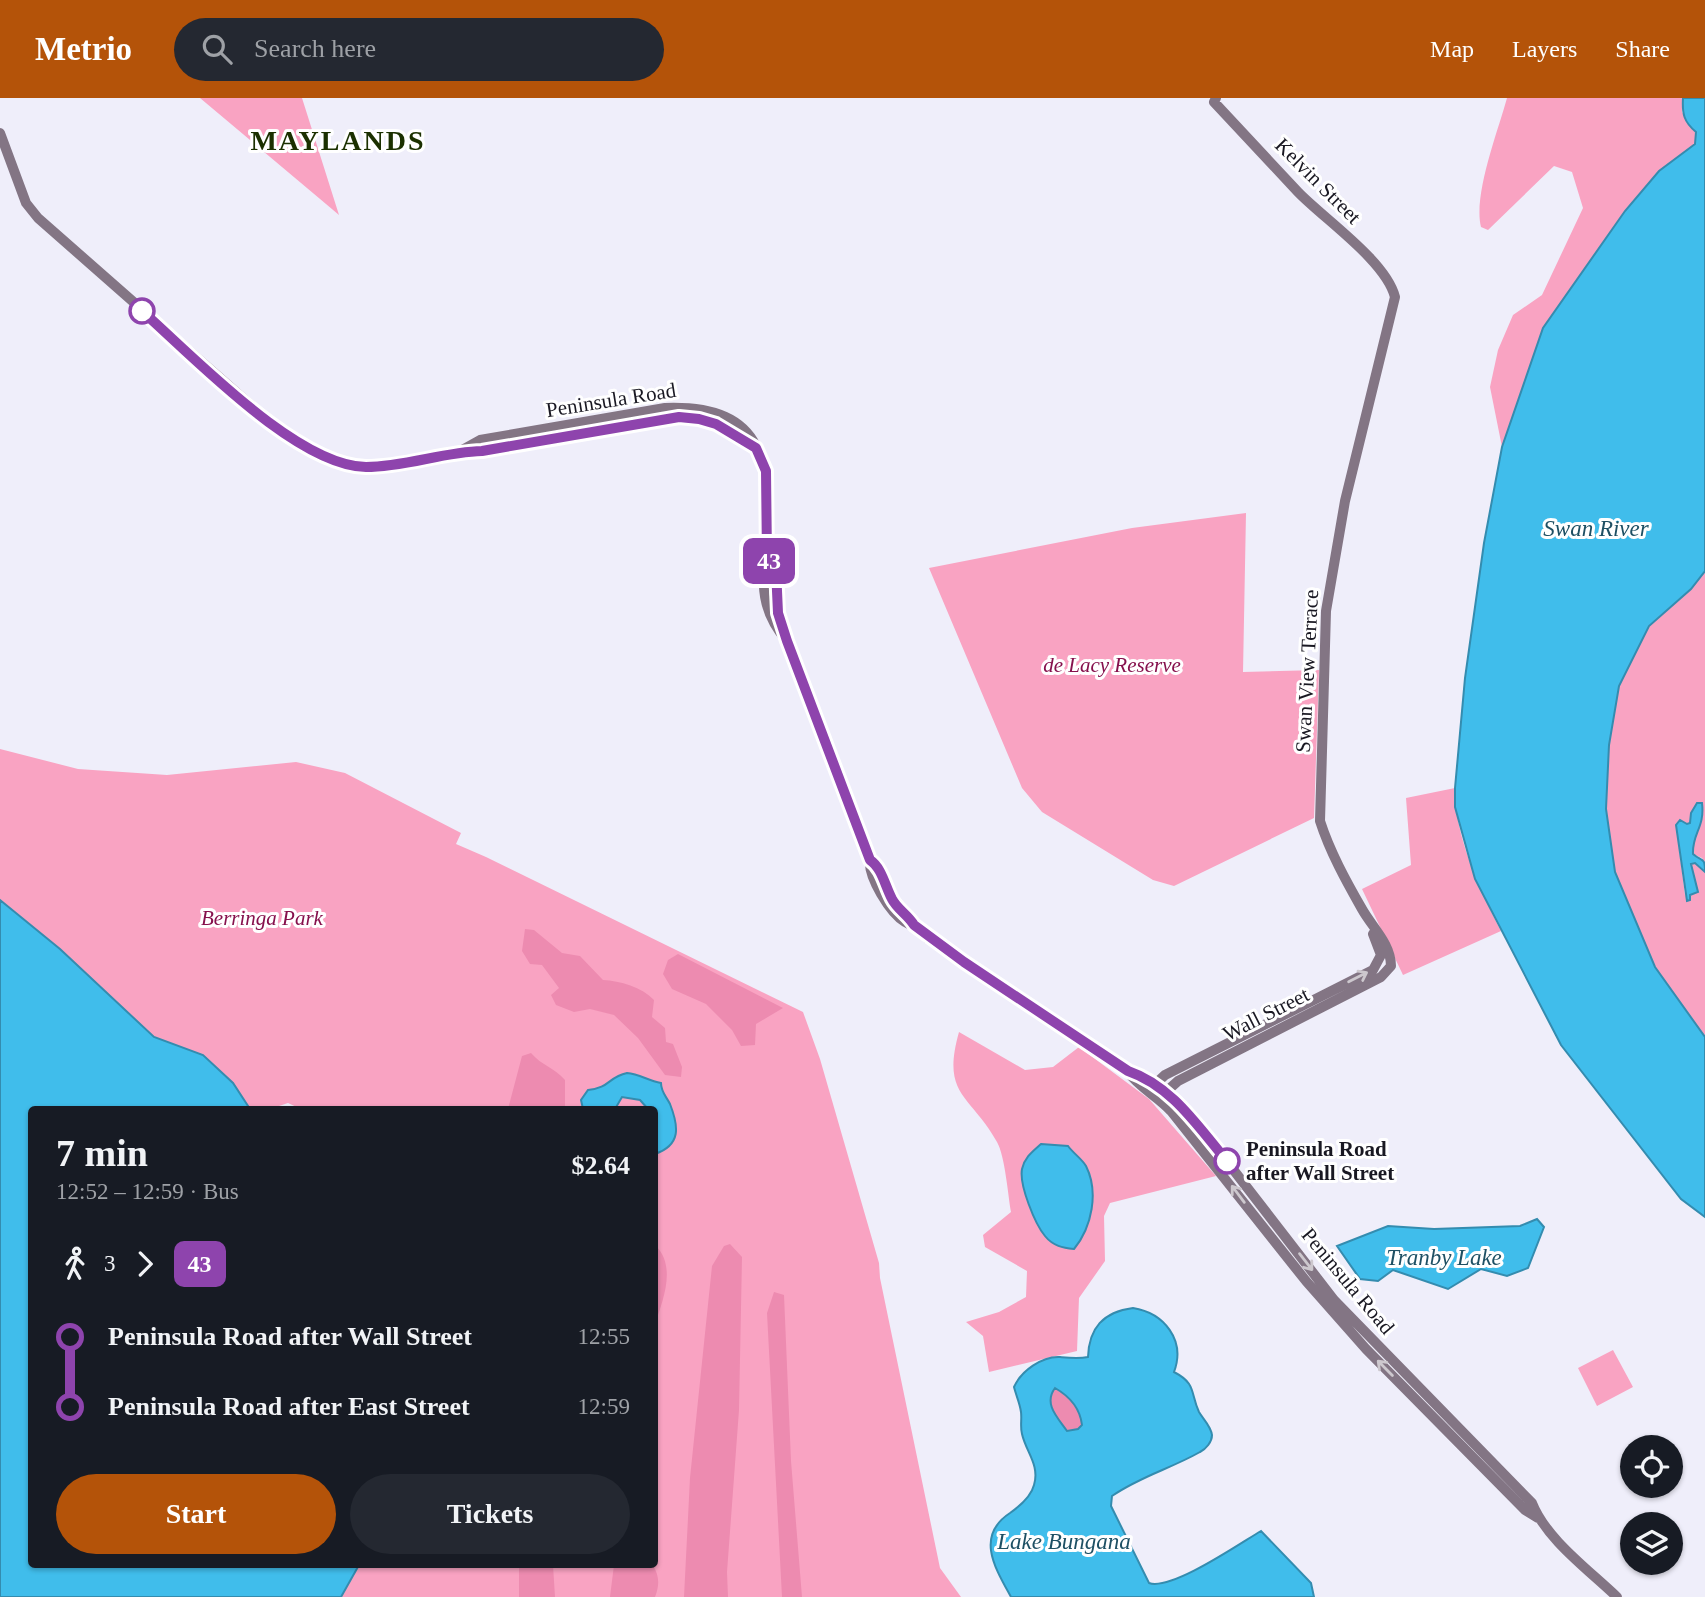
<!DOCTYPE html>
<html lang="en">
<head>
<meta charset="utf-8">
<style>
  body { margin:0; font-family:"Times New Roman",serif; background:#242831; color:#f1f3f6; height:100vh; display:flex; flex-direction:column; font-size:26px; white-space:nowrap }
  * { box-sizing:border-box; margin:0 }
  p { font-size:23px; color:#9ea1a6 }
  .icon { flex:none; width:38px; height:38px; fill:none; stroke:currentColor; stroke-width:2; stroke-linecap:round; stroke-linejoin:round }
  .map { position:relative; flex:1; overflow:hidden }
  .drawer { position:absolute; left:28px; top:1008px; width:630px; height:462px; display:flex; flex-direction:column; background:#171b24; border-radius:7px; box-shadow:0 2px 5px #0004 }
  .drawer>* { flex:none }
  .badge { padding:0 14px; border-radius:10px; font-size:24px; line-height:46px }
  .tools { position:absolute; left:1620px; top:1337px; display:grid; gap:14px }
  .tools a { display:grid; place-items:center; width:63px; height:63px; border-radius:50%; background:#171b24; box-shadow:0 2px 5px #0004; font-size:35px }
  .map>.badge { position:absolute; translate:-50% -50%; box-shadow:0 0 0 4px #fff }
  .legs { display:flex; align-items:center; gap:10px; height:77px; padding:0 28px; font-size:23px }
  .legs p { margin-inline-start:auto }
  .head { display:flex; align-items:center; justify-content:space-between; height:119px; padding:0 28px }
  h1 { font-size:38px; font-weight:600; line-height:52px }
  .action { display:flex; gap:14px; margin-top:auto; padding:14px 28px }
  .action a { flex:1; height:80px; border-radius:42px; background:#b45309; color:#fff; font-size:28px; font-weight:600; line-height:80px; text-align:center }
  .action a+a { background:#242831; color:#f1f3f6 }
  ul { padding:0 28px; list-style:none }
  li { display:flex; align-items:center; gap:24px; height:70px; font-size:26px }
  li i { display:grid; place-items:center; width:10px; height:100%; margin:0 9px; background:currentColor }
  li i::after { content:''; width:18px; height:18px; margin:-9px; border:5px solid; border-radius:50%; background:#171b24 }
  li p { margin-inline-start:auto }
  li:first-child i { background:linear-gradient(#0000 50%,currentColor 0) }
  li:last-child i { background:linear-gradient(currentColor 50%,#0000 0) }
  header { display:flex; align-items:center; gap:42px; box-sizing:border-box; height:98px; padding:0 35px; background:#b45309; color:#fff }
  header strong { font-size:33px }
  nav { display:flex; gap:38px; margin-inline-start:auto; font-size:24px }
  .search { width:490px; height:63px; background:#242831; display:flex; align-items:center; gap:18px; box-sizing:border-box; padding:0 24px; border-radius:38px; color:#9ea1a6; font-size:26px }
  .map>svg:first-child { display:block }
  .green { fill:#f9a3c2 }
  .forest { fill:#ed8bb0 }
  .water { fill:#40bdeb; stroke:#348caf; stroke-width:2; fill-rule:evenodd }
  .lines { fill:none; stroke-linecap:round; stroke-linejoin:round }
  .secondary { stroke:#837584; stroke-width:10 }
  .oneway { stroke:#cdc8ce }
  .line-1-casing { stroke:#fff; stroke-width:16 }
  .line-1 { stroke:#8e44ad; stroke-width:10 }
  .stop-1-dot { fill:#fff; stroke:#8e44ad; stroke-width:3.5 }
  .labels { text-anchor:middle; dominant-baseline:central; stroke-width:6; stroke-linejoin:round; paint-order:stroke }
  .street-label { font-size:21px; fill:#191822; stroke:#fff }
  .park-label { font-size:21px; font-style:italic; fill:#86114d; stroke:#fff }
  .stop-label { font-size:21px; font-weight:bold; fill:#191822; stroke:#fff; text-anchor:start }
  .water-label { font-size:23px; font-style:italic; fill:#1e5064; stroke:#fff }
  .district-label { font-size:28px; font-weight:bold; letter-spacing:2px; fill:#1b3000; stroke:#fff }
</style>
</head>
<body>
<header>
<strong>Metrio</strong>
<div class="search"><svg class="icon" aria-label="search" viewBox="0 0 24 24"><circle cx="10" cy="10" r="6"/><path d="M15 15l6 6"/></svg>Search here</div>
<nav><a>Map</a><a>Layers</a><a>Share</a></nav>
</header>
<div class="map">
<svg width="1705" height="1499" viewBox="0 0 1705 1499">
  <rect width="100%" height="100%" fill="#efeefa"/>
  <path class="green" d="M 200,0 L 302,0 L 339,117 L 326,106 Z
    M 1507,0 L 1683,0 L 1682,14 L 1696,34 L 1695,46 L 1659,73 L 1543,230 L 1502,349 L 1490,289 L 1498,252 L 1513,217 L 1542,197 L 1583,110 L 1572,74 L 1554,68 L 1488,132 L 1481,129 C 1473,97 1498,33 1507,0 Z
    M 1246,415 L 1243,574 L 1319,572 L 1314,720 L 1174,788 L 1153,782 L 1042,714 L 1022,690 L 929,470 L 1132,430 Z
    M 1705,473 L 1705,765 L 1702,760 L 1693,756 C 1692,738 1705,725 1701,705 L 1697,705 L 1691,715 L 1691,725 L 1676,727 L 1685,797 L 1691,800 L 1690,797 L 1697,794 L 1691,766 L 1695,765 L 1705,774 L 1705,939 L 1655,869 L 1615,774 L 1606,711 L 1609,647 L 1619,588 L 1649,528 L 1691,491 Z
    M 0,651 L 78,671 L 167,677 L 296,664 L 345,675 L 461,735 L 456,746 L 486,759 L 803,914 L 820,961 L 879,1165 L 880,1180 L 940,1470 L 961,1499 L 341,1499 L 359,1467 L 654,1466 L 654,1012 L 303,1012 L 288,1005 L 270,1011 L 250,1011 L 233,985 L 203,957 L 154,939 L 60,851 L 0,802 Z
    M 1455,690 C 1455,740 1479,789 1501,833 L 1403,877 L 1362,791 L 1411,767 L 1406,700 Z
    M 959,934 L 1025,972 L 1053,969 L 1079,949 L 1149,1001 L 1216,1078 L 1110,1105 L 1104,1118 L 1105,1163 L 1079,1200 L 1077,1253 L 989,1274 L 983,1238 L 966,1224 L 999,1214 L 1026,1199 L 1027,1173 L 985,1149 L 983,1137 L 1011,1114 C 1008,1097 1005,1058 997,1044 C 970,996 941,998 959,934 Z
    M 1613,1252 L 1633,1289 L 1597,1308 L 1578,1270 Z"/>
  <path class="forest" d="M 525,831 L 534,832 L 562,855 L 580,858 L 603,882 C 620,883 642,889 654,902 L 652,919 L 665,930 L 666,944 L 673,946 L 682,969 L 681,979 L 665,977 L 638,940 L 614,917 L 590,911 L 574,914 L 556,907 L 551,897 L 559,890 L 542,867 L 530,866 L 522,853 Z
    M 678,856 L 783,910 L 756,926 L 755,947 L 741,948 L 732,932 L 706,906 L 672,891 L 663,876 L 668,862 Z
    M 531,955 C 542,968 554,969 565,982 L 565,1011 L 508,1011 L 522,958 Z
    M 730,1146 L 742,1159 L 739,1312 L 727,1474 L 728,1499 L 684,1499 L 690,1380 L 712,1168 L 724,1148 Z
    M 655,1147 C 677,1168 663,1202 655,1226 Z
    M 774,1194 L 784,1197 L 791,1363 L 802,1499 L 782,1499 L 767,1215 Z
    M 1055,1290 C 1069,1299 1080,1310 1082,1327 L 1078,1331 L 1067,1333 C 1058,1320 1042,1305 1055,1290 Z
    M 519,1467 L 553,1467 L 555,1499 L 519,1499 Z
    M 614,1467 L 653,1467 C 659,1478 660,1486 655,1499 L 610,1499 Z"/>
  <path class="water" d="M 1683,0 L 1705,0 L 1705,473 L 1691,491 L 1649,528 L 1619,588 L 1609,647 L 1606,711 L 1615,774 L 1655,869 L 1705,939 L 1705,1119 L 1681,1101 L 1561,947 L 1475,781 L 1455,709 L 1455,690 L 1465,580 L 1484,445 L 1502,349 L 1543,230 L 1625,113 L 1659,73 L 1695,46 L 1696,34 C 1684,24 1682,16 1683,0 Z
    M 1697,705 L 1702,705 C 1705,730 1692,735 1693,756 C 1702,764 1705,758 1705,774 L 1695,765 L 1691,766 L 1698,794 L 1690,797 L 1690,802 L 1687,803 L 1676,727 L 1680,722 L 1687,726 L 1690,725 L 1691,715 Z
    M 0,802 L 60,851 L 154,939 L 203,957 L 233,985 L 250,1011 L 32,1012 L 32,1466 L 359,1467 L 341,1499 L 0,1499 Z
    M 627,975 C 640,976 648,983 661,985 C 661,994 666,998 670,1006 C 679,1029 681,1047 655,1056 L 654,1012 L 648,1011 L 640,1002 L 622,999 L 615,1011 L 583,1011 L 581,1002 L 588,992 C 610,990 608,979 627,975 Z
    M 1041,1046 L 1068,1048 C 1073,1055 1082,1061 1086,1068 C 1099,1094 1092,1129 1074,1151 C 1063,1150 1053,1148 1045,1138 C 1035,1126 1019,1087 1022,1071 C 1025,1059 1032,1054 1041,1046 Z
    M 1537,1121 L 1544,1129 L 1528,1170 L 1507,1178 L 1481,1171 L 1448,1191 L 1393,1172 L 1378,1183 L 1360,1181 L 1337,1148 L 1388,1128 L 1434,1131 L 1520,1128 Z
    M 1133,1210 C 1164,1215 1186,1242 1174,1274 C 1197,1286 1190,1295 1199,1314 C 1203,1321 1211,1328 1212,1337 C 1212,1344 1206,1351 1200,1354 C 1170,1371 1141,1378 1112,1398 L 1111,1408 L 1149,1485 C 1171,1493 1239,1446 1261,1433 L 1311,1485 L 1314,1499 L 1011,1499 C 995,1470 975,1438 1010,1415 C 1020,1408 1031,1399 1034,1387 C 1040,1367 1026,1354 1022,1336 C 1020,1329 1022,1321 1021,1314 C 1020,1306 1016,1297 1014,1289 C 1021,1273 1042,1258 1060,1259 C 1070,1260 1078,1261 1088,1259 C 1089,1230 1103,1214 1133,1210 ZM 1055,1290 C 1069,1298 1080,1310 1082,1327 L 1078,1331 L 1067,1333 C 1058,1320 1043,1306 1055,1290 Z"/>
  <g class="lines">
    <path class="secondary" d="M 0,35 L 26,105 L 38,120 L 279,332 L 296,344 L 336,362 L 367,369 L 385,367 L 459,354 L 482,353 L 520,348 L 679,319 L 699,321 L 716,326 L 756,350
      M 462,352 L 480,342 L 665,310 C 776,306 768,377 767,461 C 759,493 766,519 787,543
      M 767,461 L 776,471 L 778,515 L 787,543 L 870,762 C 868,779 890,815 905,824 C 914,829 921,831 927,840
      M 870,762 C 886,773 886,798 900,811
      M 924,836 L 1128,973 L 1141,978 L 1175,1002 L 1232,1070 L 1334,1202 L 1532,1405 C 1546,1441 1589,1472 1617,1499
      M 1128,974 C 1140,990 1157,998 1171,1013 L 1306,1183 L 1366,1251 L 1525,1412 L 1538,1420
      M 1151,990 L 1165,977 L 1373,872 L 1381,857 L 1373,836
      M 1159,1000 L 1178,983 L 1381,879 L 1391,868 C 1391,846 1372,829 1362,811 C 1346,783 1330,754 1320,723 L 1326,513 L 1345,403 L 1395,199 C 1386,163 1324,121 1298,94 C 1270,64 1242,34 1214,4 L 1216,0"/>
  </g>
  <defs><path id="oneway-shaft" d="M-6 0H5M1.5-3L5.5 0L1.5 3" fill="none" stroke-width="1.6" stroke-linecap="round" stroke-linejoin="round" transform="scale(1.75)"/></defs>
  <g class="oneway">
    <use href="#oneway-shaft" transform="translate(1358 879) rotate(-27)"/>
    <use href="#oneway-shaft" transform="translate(1238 1096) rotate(-127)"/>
    <use href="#oneway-shaft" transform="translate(1306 1164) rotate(52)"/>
    <use href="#oneway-shaft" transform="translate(1385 1270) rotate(-135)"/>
  </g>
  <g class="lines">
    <g class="line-1-casing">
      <path id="line-1" d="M 142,213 C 194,259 297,368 366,369 C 405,369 443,354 482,353 L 679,319 L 699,321 L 716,326 L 756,350 L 766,373 L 767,461 L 776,471 L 778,515 L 787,543 L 870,762 C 882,770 885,788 892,801 C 897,811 908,817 914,827 L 964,864 L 1128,973 C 1172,988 1198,1029 1227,1063"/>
    </g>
    <use href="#line-1" class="line-1"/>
  </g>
  <g class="stop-1-dot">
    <circle cx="142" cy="213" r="12"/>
    <circle cx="1227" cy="1063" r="12"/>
  </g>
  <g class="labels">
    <g class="street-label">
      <text transform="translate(1318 83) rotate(45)">Kelvin Street</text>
      <text transform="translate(611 302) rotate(-9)">Peninsula Road</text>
      <text transform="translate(1307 573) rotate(-87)">Swan View Terrace</text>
      <text transform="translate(1266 916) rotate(-27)">Wall Street</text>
      <text transform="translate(1348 1183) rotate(50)">Peninsula Road</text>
    </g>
    <g class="park-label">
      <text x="1112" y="567">de Lacy Reserve</text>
      <text x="262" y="820">Berringa Park</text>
    </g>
    <g class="stop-label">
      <text x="1246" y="1051">Peninsula Road<tspan x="1246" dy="24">after Wall Street</tspan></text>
    </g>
    <g class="water-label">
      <text x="1596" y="430">Swan River</text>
      <text x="1444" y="1159">Tranby Lake</text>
      <text x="1064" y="1443">Lake Bungana</text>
    </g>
    <g class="district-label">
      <text x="338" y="42">MAYLANDS</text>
    </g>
  </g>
</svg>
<div class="tools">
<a><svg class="icon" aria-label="locate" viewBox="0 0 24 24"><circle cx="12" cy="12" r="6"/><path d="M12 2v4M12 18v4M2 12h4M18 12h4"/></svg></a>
<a><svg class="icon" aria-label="layers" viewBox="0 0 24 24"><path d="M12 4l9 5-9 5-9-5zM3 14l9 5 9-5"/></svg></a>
</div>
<b class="badge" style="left:769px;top:463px;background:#8e44ad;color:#fff">43</b>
<section class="drawer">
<div class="head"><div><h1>7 min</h1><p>12:52 – 12:59 · Bus</p></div><b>$2.64</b></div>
<div class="legs"><svg class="icon" aria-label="walk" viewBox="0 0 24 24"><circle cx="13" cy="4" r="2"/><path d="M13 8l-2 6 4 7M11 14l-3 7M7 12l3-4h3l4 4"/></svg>3<svg class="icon" aria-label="forward" viewBox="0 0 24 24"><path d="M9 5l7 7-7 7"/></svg><b class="badge" style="background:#8e44ad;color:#fff">43</b></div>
<ul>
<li><i style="color:#8e44ad"></i><b>Peninsula Road after Wall Street</b><p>12:55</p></li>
<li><i style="color:#8e44ad"></i><b>Peninsula Road after East Street</b><p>12:59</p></li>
</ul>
<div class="action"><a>Start</a><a>Tickets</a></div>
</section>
</div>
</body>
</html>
